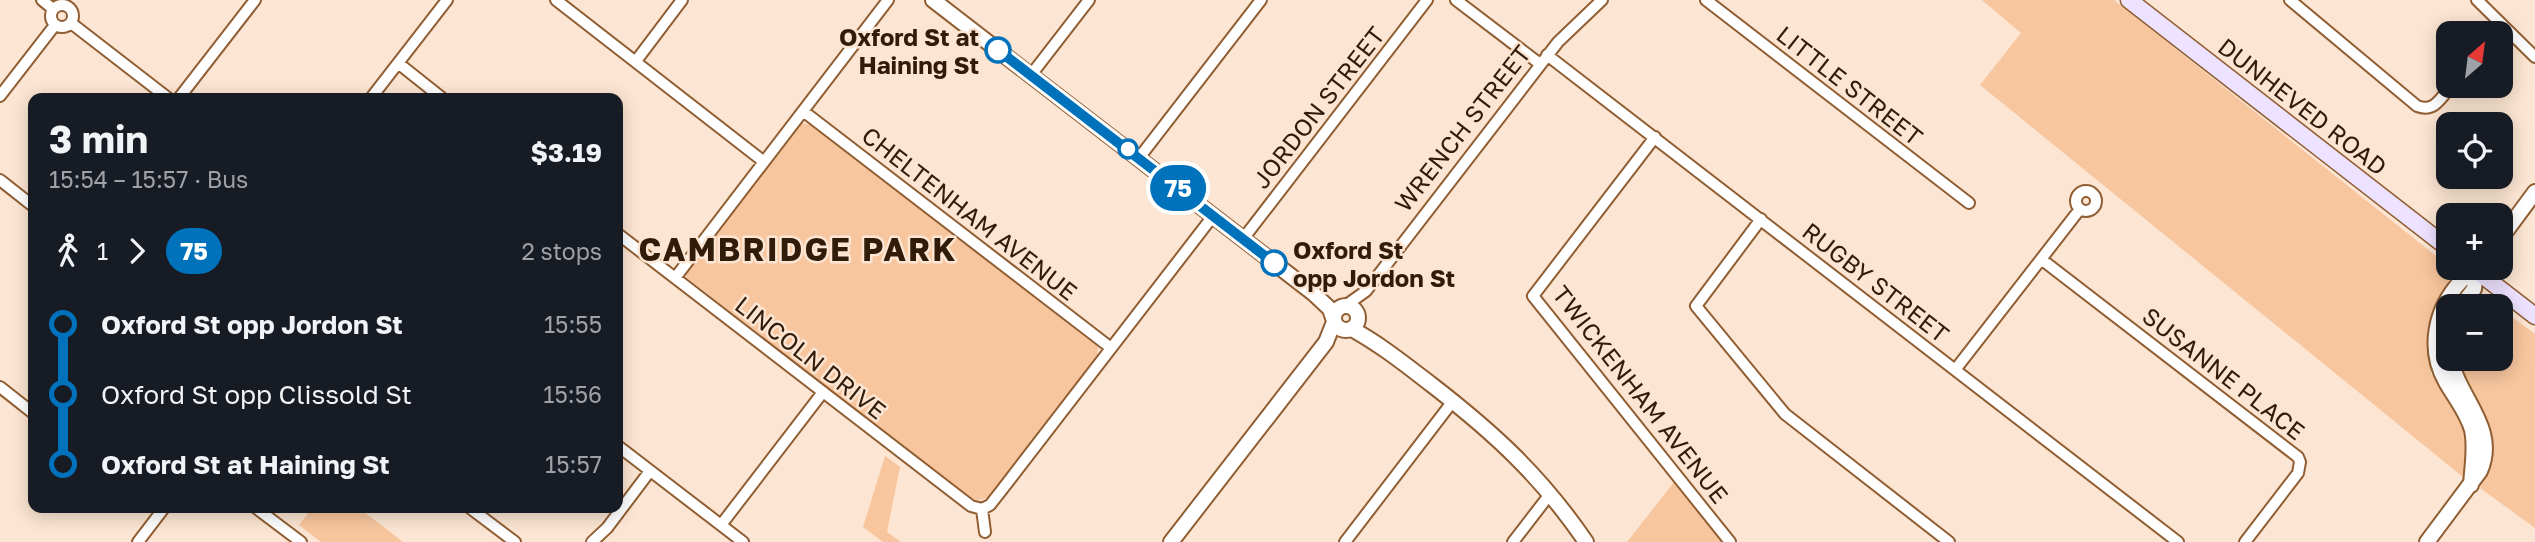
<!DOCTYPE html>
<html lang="en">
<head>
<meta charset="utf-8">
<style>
  body { margin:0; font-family:"Golos Text",sans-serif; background:#20242c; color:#f1f3f6; height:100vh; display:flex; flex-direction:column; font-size:26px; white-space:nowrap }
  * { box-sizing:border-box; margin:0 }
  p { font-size:23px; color:#9ea1a6 }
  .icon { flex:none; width:38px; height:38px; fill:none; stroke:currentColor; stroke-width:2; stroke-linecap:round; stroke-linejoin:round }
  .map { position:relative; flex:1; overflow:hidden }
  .sheet { position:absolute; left:28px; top:93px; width:595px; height:420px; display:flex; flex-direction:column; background:#171b24; border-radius:14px; box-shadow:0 4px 18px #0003 }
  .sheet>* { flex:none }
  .badge { padding:0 14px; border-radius:23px; font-size:24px; line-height:46px }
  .needle { width:46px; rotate:28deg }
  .fabs { position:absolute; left:2436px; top:21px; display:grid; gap:14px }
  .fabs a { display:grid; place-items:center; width:77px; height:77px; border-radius:14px; background:#171b24; box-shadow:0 4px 18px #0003; font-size:35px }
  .map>.badge { position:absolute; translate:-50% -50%; box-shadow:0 0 0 4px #fff }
  .legs { display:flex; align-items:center; gap:10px; height:77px; padding:0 21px; font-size:23px }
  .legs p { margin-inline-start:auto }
  .head { display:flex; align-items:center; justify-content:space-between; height:119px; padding:0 21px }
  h1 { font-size:38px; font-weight:700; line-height:52px }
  ul { padding:0 21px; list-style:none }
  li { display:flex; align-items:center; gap:24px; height:70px; font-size:26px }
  li i { display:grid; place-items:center; width:10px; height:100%; margin:0 9px; background:currentColor }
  li i::after { content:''; width:18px; height:18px; margin:-9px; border:5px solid; border-radius:50%; background:#171b24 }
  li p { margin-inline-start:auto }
  li:first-child i { background:linear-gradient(#0000 50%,currentColor 0) }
  li:last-child i { background:linear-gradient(currentColor 50%,#0000 0) }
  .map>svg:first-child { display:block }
  .green { fill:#f8c69e }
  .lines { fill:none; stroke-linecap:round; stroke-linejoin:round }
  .minor-casing { stroke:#905e32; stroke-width:14 }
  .tertiary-casing { stroke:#905e32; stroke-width:18 }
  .secondary-casing { stroke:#905e32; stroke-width:19 }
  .minor { stroke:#fff; stroke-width:10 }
  .tertiary { stroke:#fff; stroke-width:14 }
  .secondary { stroke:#ede2ff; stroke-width:16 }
  .line-1-casing { stroke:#fff; stroke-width:16 }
  .line-1 { stroke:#0072bc; stroke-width:10 }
  .stop-1-dot { fill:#fff; stroke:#0072bc; stroke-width:3.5 }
  .labels { text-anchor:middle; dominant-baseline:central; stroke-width:5; stroke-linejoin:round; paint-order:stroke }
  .stop-label { font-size:24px; font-weight:bold; fill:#311c09; stroke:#fce5d2; text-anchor:end }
  .street-label { font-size:24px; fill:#311c09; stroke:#fce5d2 }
  .district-label { font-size:32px; font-weight:bold; letter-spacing:2px; fill:#311c09; stroke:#fce5d2 }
</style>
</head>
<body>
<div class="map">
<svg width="2535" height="542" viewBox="0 0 2535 542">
  <rect width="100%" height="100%" fill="#fce5d2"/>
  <path class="green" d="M 1982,0 L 2114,0 L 2445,263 L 2449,283 L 2429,334 L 2431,374 L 2453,403 L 2464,423 L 2470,443 L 2463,477 L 1980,85 L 2021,33 Z
    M 801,123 L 811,125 L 1098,347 L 1097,356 L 989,496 C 982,501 976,501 969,497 L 686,277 L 685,272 Z
    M 2477,296 L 2487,297 L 2498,306 L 2466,306 Z
    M 2501,309 L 2535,334 L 2535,528 L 2480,488 L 2489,458 L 2471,393 L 2456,359 L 2501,359 Z
    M 885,456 L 900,467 L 887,532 L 901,542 L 883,542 L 863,527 Z
    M 1674,482 L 1722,542 L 1627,542 Z
    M 312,508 L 359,508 L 403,542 L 321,542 L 299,525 Z"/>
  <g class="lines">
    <g class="minor-casing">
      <path id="minor" d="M 42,0 L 53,9
        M 556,0 L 763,161
        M 1456,0 L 1540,64
        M 1706,0 L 1969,203
        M 2290,0 L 2417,106 C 2434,113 2441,98 2451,86
        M 2477,0 L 2535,57
        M51 16a11 11 0 1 1 22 0a11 11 0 1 1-22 0Z
        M 71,23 L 168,98
        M 1547,55 L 2178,542
        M 636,61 L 682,0
        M 398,63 L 442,98
        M 1031,75 L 1089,0
        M 0,96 L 55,25
        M 179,98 L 255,0
        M 371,98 L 447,0
        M 803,111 L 1111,348
        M 1655,137 L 1533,296 L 1730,542
        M 1139,158 L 1261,0
        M 0,180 L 33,206
        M2076 201a10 10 0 1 1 20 0a10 10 0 1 1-20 0Z
        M 1761,219 L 1696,306 L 1785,414 L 1949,542
        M 618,234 L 971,506 L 982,509
        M 1243,239 L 1427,0
        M 2041,259 L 2298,457 L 2300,462 L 2298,473 L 2245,542
        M 675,278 L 888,0
        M 1345,306 L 1366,291 L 1558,42 L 1602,0
        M 1955,370 L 2080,209
        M 0,387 L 33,413
        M 618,446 L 743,542
        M 256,508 L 301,542
        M 470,508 L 515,542
        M 982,509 L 990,505 L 1001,491 L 1213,216
        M 982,509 L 985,532
        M 721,525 L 823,392
        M 138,542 L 164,508
        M 592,542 L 607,528 L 650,471
        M 1345,542 L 1453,401
        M 1513,542 L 1550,494"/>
    </g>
    <g class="tertiary-casing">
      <path id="tertiary" d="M 933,0 L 1313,293 L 1330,309 L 1333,318
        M 2501,238 L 2535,192
        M1334 318a12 12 0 1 1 24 0a12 12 0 1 1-24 0Z
        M 2461,306 L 2474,289 L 2476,270
        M 1352,329 C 1381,345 1406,365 1432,385 C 1494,433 1541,476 1586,542
        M 2471,485 C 2472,467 2476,448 2472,430 C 2467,412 2455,398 2446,382 C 2427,349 2435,309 2461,281 C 2466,276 2473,273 2478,268
        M 1171,542 L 1326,342 L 1334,322
        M 2427,542 L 2480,471 C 2499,428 2458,398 2451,359"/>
    </g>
    <g class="secondary-casing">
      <path id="secondary" d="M 2129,0 L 2448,248
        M 2473,268 L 2535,316"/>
    </g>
    <use href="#minor" class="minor"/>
    <use href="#tertiary" class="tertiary"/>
    <use href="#secondary" class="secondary"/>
  </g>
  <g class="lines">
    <g class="line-1-casing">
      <path id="line-1" d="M 998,50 L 1274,263"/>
    </g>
    <use href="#line-1" class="line-1"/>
  </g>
  <g class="stop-1-dot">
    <circle cx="998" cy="50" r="12"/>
    <circle cx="1128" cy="149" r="9"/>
    <circle cx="1274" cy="263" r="12"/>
  </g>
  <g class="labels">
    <g class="stop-label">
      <text x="979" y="36">Oxford St at<tspan x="979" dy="28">Haining St</tspan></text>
      <text x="1293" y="249" text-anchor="start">Oxford St<tspan x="1293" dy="28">opp Jordon St</tspan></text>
    </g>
    <g class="street-label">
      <text transform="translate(1850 85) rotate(38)">LITTLE STREET</text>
      <text transform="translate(2303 106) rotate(38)">DUNHEVED ROAD</text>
      <text transform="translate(1318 107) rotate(-52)">JORDON STREET</text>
      <text transform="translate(1462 128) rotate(-52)">WRENCH STREET</text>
      <text transform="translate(970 213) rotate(38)">CHELTENHAM AVENUE</text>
      <text transform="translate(1876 282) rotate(38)">RUGBY STREET</text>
      <text transform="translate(811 357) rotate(38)">LINCOLN DRIVE</text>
      <text transform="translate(2224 373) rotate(38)">SUSANNE PLACE</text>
      <text transform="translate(1641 394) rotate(52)">TWICKENHAM AVENUE</text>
    </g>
    <g class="district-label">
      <text x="798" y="249">CAMBRIDGE PARK</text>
    </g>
  </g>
</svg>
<div class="fabs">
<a><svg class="needle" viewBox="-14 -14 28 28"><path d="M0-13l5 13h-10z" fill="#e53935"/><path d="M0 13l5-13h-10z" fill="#9ea1a6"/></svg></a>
<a><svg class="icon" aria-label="locate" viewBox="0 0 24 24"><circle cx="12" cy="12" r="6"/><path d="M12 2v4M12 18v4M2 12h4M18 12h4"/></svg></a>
<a>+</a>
<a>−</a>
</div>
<b class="badge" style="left:1178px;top:188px;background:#0072bc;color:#fff">75</b>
<section class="sheet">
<div class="head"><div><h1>3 min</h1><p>15:54 – 15:57 · Bus</p></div><b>$3.19</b></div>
<div class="legs"><svg class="icon" aria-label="walk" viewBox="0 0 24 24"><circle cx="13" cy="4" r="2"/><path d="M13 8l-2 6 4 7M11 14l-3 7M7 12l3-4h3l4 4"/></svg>1<svg class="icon" aria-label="forward" viewBox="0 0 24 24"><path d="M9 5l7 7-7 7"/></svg><b class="badge" style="background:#0072bc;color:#fff">75</b><p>2 stops</p></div>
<ul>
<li><i style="color:#0072bc"></i><b>Oxford St opp Jordon St</b><p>15:55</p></li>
<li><i style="color:#0072bc"></i><span>Oxford St opp Clissold St</span><p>15:56</p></li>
<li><i style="color:#0072bc"></i><b>Oxford St at Haining St</b><p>15:57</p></li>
</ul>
</section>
</div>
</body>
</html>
